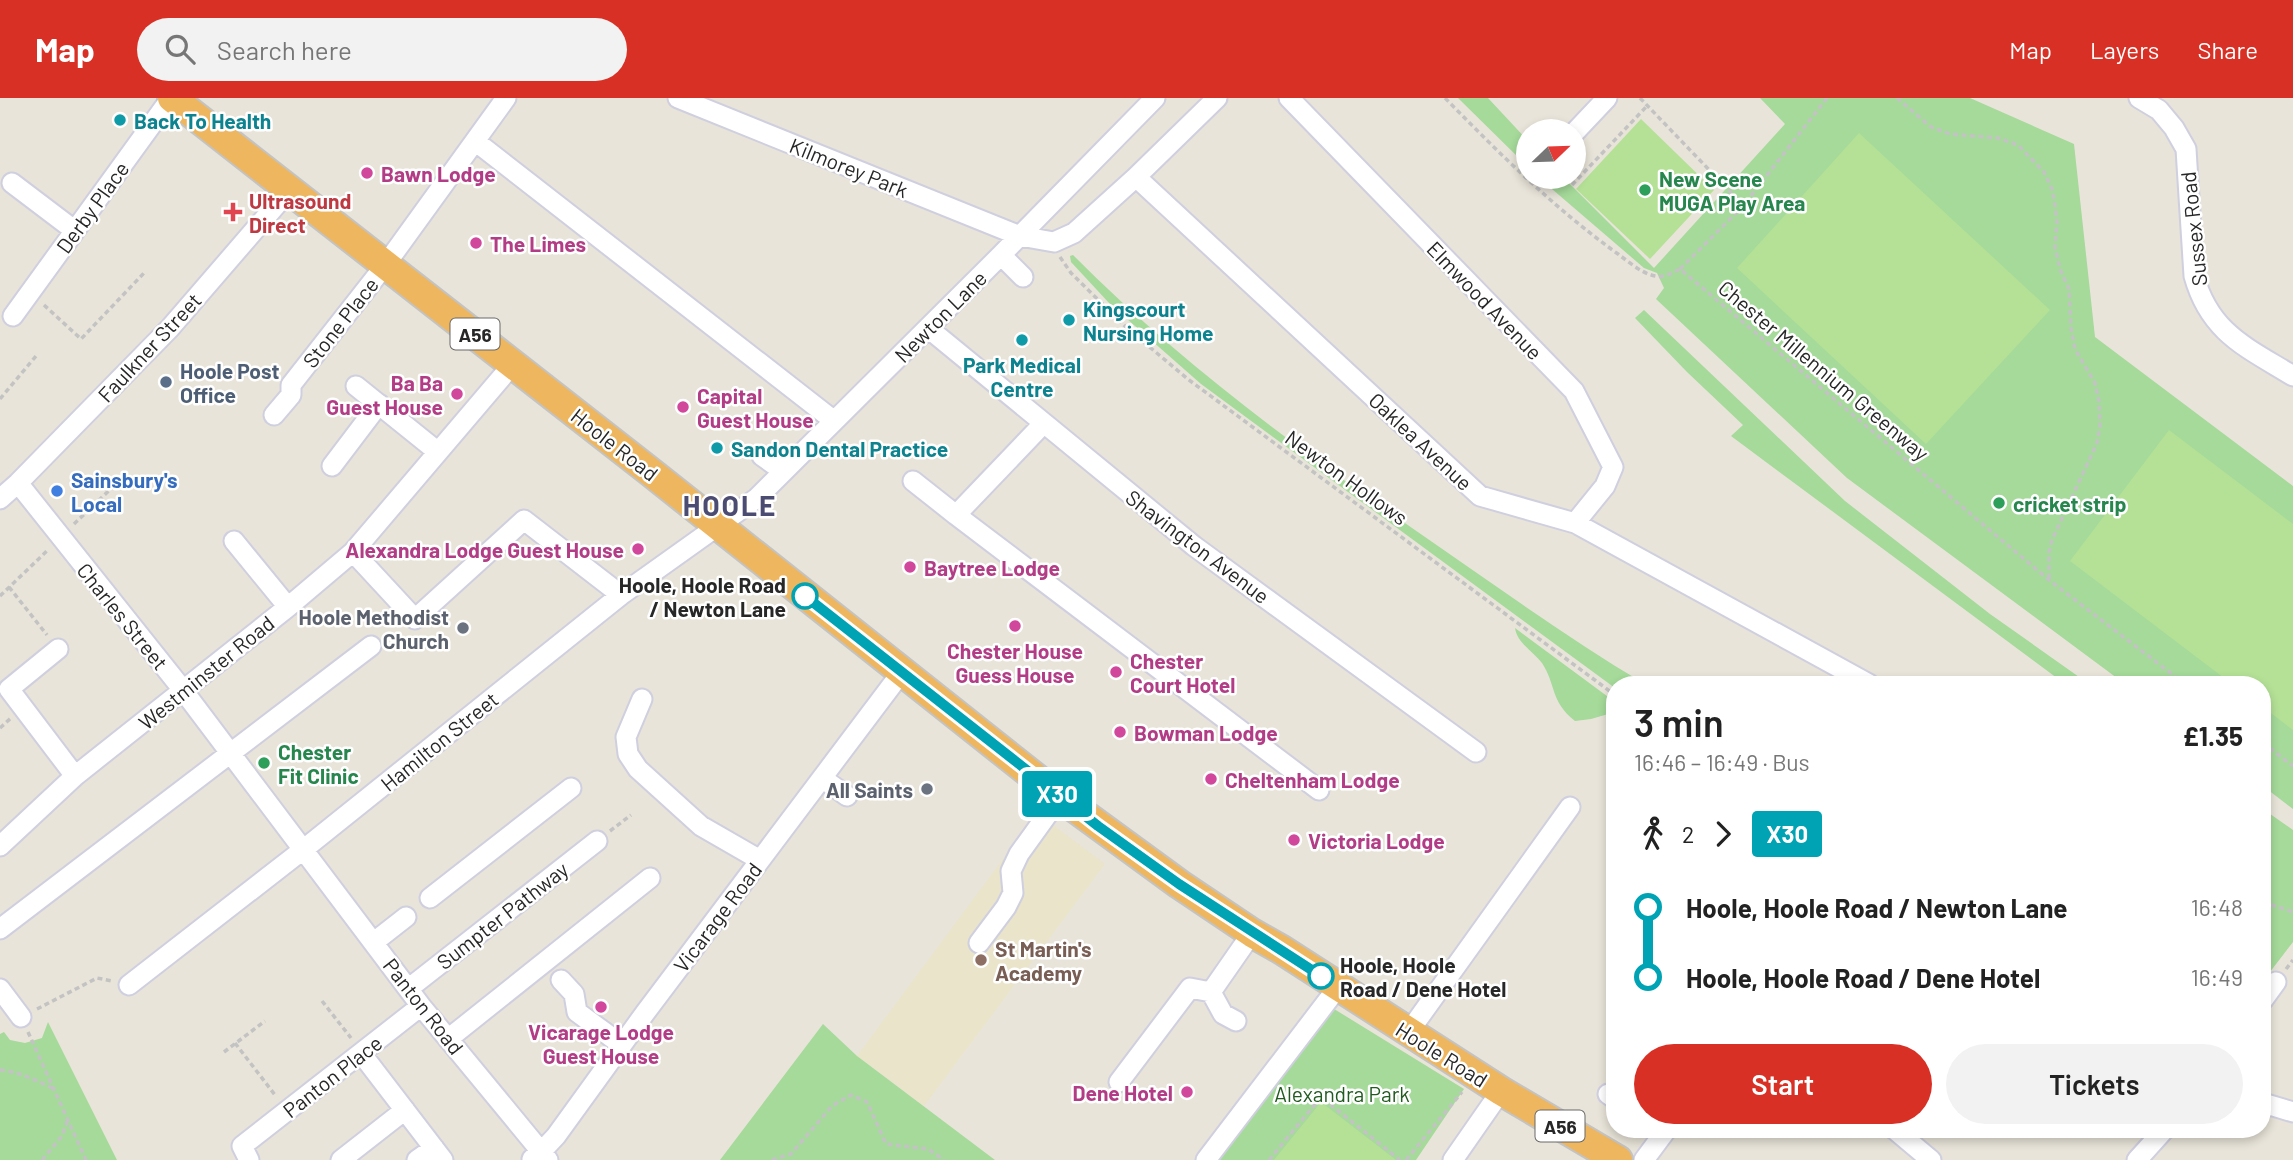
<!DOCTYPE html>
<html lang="en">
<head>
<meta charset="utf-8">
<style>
  body { margin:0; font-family:Barlow,sans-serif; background:#f2f2f2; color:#222; height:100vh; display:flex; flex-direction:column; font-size:26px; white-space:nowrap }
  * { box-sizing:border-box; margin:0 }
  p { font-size:23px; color:#767676 }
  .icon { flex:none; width:38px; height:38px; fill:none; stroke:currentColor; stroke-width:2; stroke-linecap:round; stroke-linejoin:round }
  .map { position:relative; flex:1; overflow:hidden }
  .panel { position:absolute; left:1606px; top:578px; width:665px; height:462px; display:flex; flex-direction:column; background:#fff; border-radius:28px; box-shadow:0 4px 10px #0003 }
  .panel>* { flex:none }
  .badge { padding:0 14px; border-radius:5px; font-size:24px; line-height:46px }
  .needle { width:46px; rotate:67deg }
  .controls { position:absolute; left:1516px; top:21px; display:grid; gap:14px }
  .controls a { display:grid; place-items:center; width:70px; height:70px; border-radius:50%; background:#fff; box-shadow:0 4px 10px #0003; font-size:35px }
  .map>.badge { position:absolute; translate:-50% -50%; box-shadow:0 0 0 4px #fff }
  .legs { display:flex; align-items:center; gap:10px; height:77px; padding:0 28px; font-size:23px }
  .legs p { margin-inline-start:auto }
  .summary { display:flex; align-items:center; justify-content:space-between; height:119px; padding:0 28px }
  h1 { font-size:38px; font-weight:600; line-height:52px }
  .action { display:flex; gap:14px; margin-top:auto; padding:14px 28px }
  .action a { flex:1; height:80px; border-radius:42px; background:#d93025; color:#fff; font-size:28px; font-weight:600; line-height:80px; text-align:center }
  .action a+a { background:#f2f2f2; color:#222 }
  ul { padding:0 28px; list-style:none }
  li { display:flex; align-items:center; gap:24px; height:70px; font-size:26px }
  li i { display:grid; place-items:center; width:10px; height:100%; margin:0 9px; background:currentColor }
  li i::after { content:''; width:18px; height:18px; margin:-9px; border:5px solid; border-radius:50%; background:#fff }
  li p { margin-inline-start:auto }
  li:first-child i { background:linear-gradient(#0000 50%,currentColor 0) }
  li:last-child i { background:linear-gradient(currentColor 50%,#0000 0) }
  header { display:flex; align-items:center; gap:42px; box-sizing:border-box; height:98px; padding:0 35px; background:#d93025; color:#fff }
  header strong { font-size:33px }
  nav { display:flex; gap:38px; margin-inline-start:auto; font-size:24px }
  .search { width:490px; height:63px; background:#f2f2f2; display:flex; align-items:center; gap:18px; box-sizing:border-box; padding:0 24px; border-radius:38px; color:#767676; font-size:26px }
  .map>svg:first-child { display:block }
  .education { fill:#e9e4ca }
  .green { fill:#a5da9a }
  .pitch { fill:#b4e196 }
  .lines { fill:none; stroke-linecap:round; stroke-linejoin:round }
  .minor-casing { stroke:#cfcfdf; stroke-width:23 }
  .highway-casing { stroke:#c3c3c3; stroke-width:32 }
  .path { stroke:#c3c3c3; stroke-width:3.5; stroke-dasharray:5 3.5; stroke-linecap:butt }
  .minor { stroke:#fff; stroke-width:19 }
  .highway { stroke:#eeb65e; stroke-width:28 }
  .line-1-casing { stroke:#fff; stroke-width:16 }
  .line-1 { stroke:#00a3b4; stroke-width:10 }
  .culture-dot { fill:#0f9aa8; stroke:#fff; stroke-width:2.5 }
  .hotel-dot { fill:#d1479c; stroke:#fff; stroke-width:2.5 }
  .leisure-dot { fill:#2e9e5b; stroke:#fff; stroke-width:2.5 }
  .health-dot { fill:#e0444e; stroke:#fff; stroke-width:2.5 }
  .service-dot { fill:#5c6f8a; stroke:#fff; stroke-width:2.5 }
  .shop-dot { fill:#3f7fe0; stroke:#fff; stroke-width:2.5 }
  .stop-1-dot { fill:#fff; stroke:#00a3b4; stroke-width:3.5 }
  .worship-dot { fill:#6b7280; stroke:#fff; stroke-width:2.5 }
  .education-dot { fill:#8d6e63; stroke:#fff; stroke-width:2.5 }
  .labels { text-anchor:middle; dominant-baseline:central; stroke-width:5; stroke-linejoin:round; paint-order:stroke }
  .shield { fill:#fff; stroke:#686868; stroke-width:2 }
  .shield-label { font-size:19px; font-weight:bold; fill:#272727 }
  .culture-label { font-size:21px; font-weight:bold; fill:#0d838f; stroke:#fff; text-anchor:start }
  .street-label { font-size:21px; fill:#272727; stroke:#fff }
  .hotel-label { font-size:21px; font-weight:bold; fill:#b23c85; stroke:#fff; text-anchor:start }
  .leisure-label { font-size:21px; font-weight:bold; fill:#27864d; stroke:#fff; text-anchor:start }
  .health-label { font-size:21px; font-weight:bold; fill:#be3a42; stroke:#fff; text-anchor:start }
  .service-label { font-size:21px; font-weight:bold; fill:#4e5e75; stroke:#fff; text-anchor:start }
  .shop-label { font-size:21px; font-weight:bold; fill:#366cbe; stroke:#fff; text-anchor:start }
  .stop-label { font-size:21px; font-weight:bold; fill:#272727; stroke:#fff; text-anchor:end }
  .worship-label { font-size:21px; font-weight:bold; fill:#5b616d; stroke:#fff; text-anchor:end }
  .education-label { font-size:21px; font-weight:bold; fill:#785e54; stroke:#fff; text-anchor:start }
  .park-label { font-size:21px; fill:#215b1f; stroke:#fff }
  .district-label { font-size:28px; font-weight:bold; letter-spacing:2px; fill:#4c4c72; stroke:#fff }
</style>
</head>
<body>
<header>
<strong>Map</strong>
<div class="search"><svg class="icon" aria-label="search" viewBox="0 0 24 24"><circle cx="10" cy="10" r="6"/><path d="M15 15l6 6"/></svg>Search here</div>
<nav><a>Map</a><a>Layers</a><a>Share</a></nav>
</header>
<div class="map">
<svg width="2293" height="1062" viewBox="0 0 2293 1062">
  <rect width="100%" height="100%" fill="#e8e4d9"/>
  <path class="education" d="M 1037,715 L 1105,766 L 924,1008 L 857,958 Z"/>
  <path class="green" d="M 1458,0 L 1488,0 L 1528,43 L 1528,69 Z
    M 1760,0 L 1970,0 L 2074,46 L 2095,239 L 2293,388 L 2293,711 L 2263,688 L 2263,586 L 2125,586 L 1847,380 L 1656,201 L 1664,190 L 1657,175 L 1644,170 L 1538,79 L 1563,79 L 1654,170 L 1785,26 Z
    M 1073,157 C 1182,267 1310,360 1438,448 C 1506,495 1574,544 1645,586 L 1615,586 L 1615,590 L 1201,286 L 1110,206 L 1071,164 L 1070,158 Z
    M 1644,212 L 1845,403 L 1990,516 L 2089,586 L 2065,586 L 1731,338 L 1743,327 L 1687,274 L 1635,220 Z
    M 1515,530 L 1615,604 L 1615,614 L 1591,621 L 1575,623 C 1550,603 1556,586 1542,565 C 1533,553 1517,545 1515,530 Z
    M 2263,711 L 2293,732 L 2293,844 L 2263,883 L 2263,754 L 2268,750 L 2263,745 Z
    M 1326,906 L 1464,991 L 1416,1062 L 1206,1062 Z
    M 48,924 L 117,1062 L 0,1062 L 0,936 L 4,934 L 10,942 L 25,945 L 42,940 Z
    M 823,926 L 857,958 L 995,1062 L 720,1062 Z"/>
  <path class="pitch" d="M 1641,21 L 1714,92 L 1650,161 L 1576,91 Z
    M 1859,35 L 2050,212 L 1926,346 L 1737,170 Z
    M 2169,332 L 2293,426 L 2293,632 L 2263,609 L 2263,586 L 2232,586 L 2070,463 Z
    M 1321,1004 L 1396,1062 L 1274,1062 Z"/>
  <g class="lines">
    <g class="minor-casing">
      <path id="minor" d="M 678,0 L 1020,138 L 1054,144 L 1074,135 L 1136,79 L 1217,0
        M 1289,0 L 1574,293 L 1613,369 L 1605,388 L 1575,425
        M 2139,0 L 2159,12 L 2174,30 L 2186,51 L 2194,178 C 2210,235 2246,249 2293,278
        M 1573,36 L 1607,0
        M 475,43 L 833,322
        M 1136,79 L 1480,398 L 1575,425 L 1869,586
        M 12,85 L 74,132
        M 1001,157 L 1023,179
        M 13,218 L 171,0
        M 928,230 L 1194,448 L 1476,654
        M 356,288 L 438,354
        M 274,317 L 291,297 L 291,287 L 386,166 L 506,0
        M 1043,326 L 956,417 L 1319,692
        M 762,358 L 783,373
        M 332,368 L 379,306
        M 913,383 L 956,417
        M 18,385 L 179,587 L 421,908 L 548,1062
        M 0,401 L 18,385 L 170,230 L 290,91
        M 234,443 L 288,509
        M 353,454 L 415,521 L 524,422 L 621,497
        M 58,551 L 9,591 L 75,678
        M 642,601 L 626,639 L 628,656 L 638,671 L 701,728 L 760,762
        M 822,680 L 847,698
        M 0,748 L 75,678 L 288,509 L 353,454 L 513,266
        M 430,800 L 571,690
        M 0,831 L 371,548
        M 374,844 L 406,819
        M 979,845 L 1006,809 L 1013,795 L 1011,773 L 1019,756 L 1060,699
        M 561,882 L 574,896 L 577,914 L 622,947
        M 129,887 L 304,751 L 621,497 L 757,400 L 1001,157 L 1155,0
        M 0,891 L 21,919
        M 408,891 L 597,743
        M 2263,902 L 2276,884
        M 1236,923 L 1223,916 L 1211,894 L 1252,835
        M 1408,935 L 1570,709
        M 448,941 L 650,780
        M 361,955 L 443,1062
        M 1119,984 L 1190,890 L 1211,894
        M 1608,996 L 1615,1001
        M 2263,1005 L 2293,1014
        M 1894,1031 L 1931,1062
        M 532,1061 L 541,1054 L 556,1038 L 645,915 L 901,575
        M 249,1062 L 242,1048 L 421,908
        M 341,1062 L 405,1012
        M 417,1062 L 434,1050
        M 1206,1062 L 1338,889
        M 1453,1062 L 1501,993
        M 1644,1062 L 1667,1031
        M 2137,1062 L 2165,1031"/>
    </g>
    <g class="highway-casing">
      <path id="highway" d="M 172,0 L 648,372 L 1060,699 L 1179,786 L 1252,835 L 1282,852 L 1501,993 L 1618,1062"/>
    </g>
    <path class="path" d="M 1445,0 C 1500,56 1554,110 1618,156 C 1629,164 1641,175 1655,178 C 1664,180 1672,175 1680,171 L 2049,482 L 2185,586
      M 1640,0 L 1743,107
      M 1897,0 L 1931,29 L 1950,36 L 1998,40 L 2018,47 L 2044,74 L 2052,91 L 2055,107 L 2057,124 L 2055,149 L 2060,171 L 2069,191 L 2071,230 L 2075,251 L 2095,285 L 2099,303 L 2100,328 L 2097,345 L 2052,442 L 2049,454 L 2049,482
      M 1572,87 L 1647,8
      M 1060,159 L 1071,175 L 1128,231 L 1189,282 L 1615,597
      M 1680,171 L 1743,108 L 1827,0
      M 44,207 L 81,241 L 144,175
      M 0,301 L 36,258
      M 74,426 L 120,382
      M 9,489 L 47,537
      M 0,498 L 49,451
      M 0,630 L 11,620
      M 2263,645 L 2293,668
      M 610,733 L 631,717
      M 2263,804 L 2293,814
      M 2286,871 L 2293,862
      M 322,903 L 351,940
      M 37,911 L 97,880 L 112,883
      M 28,934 L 86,1062
      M 235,945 L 275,997
      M 224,954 L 265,923
      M 0,972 C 20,974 36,982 54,991
      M 42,1062 L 62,1038 L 68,1021
      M 772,1062 L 791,1056 L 832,1008 L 851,997 L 867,1004 L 886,1046 L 928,1051 L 944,1062
      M 1269,1062 L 1321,999 L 1400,1062
      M 1406,1062 L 1462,994"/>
    <use href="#minor" class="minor"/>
    <use href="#highway" class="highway"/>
  </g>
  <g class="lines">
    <g class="line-1-casing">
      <path id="line-1" d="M 805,498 L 1098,728 L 1179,786 L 1321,878"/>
    </g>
    <use href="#line-1" class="line-1"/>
  </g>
  <g class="culture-dot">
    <circle cx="120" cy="22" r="7"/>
    <circle cx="1069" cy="222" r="7"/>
    <circle cx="1022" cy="242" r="7"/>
    <circle cx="717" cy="350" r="7"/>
  </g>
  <g class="hotel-dot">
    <circle cx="367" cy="75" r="7"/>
    <circle cx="476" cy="145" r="7"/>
    <circle cx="457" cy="296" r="7"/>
    <circle cx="683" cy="309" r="7"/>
    <circle cx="638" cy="451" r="7"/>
    <circle cx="910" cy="469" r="7"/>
    <circle cx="1015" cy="528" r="7"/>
    <circle cx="1116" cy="574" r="7"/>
    <circle cx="1120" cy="634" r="7"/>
    <circle cx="1211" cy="681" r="7"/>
    <circle cx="1294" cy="742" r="7"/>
    <circle cx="601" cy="909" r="7"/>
    <circle cx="1187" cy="994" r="7"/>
  </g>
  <g class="leisure-dot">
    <circle cx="1645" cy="92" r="7"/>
    <circle cx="1999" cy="405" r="7"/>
    <circle cx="264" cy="665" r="7"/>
  </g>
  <path class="health-dot" d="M229.5 103.5h7v7h7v7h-7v7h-7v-7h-7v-7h7z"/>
  <circle class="service-dot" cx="166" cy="284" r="7"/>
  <circle class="shop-dot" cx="57" cy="393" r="7"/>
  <g class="stop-1-dot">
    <circle cx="805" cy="498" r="12"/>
    <circle cx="1321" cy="878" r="12"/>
  </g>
  <g class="worship-dot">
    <circle cx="463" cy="530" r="7"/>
    <circle cx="927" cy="691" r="7"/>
  </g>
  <circle class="education-dot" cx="981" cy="862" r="7"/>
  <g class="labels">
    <g class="shield">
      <rect x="450.5" y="220.5" width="49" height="31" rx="5"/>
      <rect x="1535.5" y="1012.5" width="49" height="31" rx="5"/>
    </g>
    <g class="shield-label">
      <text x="475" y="236">A56</text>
      <text x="1560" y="1028">A56</text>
    </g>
    <g class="culture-label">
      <text x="134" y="22">Back To Health</text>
      <text x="1083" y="210">Kingscourt<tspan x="1083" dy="24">Nursing Home</tspan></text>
      <text x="1022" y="266" text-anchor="middle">Park Medical<tspan x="1022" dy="24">Centre</tspan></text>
      <text x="731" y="350">Sandon Dental Practice</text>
    </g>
    <g class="street-label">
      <text transform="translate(849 69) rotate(22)">Kilmorey Park</text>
      <text transform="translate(92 109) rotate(-54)">Derby Place</text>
      <text transform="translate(2193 131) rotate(-96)">Sussex Road</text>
      <text transform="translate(1485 202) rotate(46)">Elmwood Avenue</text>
      <text transform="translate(940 218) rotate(-45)">Newton Lane</text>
      <text transform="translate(340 224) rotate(-52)">Stone Place</text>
      <text transform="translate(149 249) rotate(-47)">Faulkner Street</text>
      <text transform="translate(1824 272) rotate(40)">Chester Millennium Greenway</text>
      <text transform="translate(1421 343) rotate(43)">Oaklea Avenue</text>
      <text transform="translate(615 346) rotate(38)">Hoole Road</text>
      <text transform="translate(1347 379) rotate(36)">Newton Hollows</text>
      <text transform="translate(1198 448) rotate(37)">Shavington Avenue</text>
      <text transform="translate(123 518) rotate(51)">Charles Street</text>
      <text transform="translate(206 574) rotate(-39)">Westminster Road</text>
      <text transform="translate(439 643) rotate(-39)">Hamilton Street</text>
      <text transform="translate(502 817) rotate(-38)">Sumpter Pathway</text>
      <text transform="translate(717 819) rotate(-53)">Vicarage Road</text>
      <text transform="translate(424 908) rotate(52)">Panton Road</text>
      <text transform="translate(1442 956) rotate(32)">Hoole Road</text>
      <text transform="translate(332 978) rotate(-38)">Panton Place</text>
    </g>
    <g class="hotel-label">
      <text x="381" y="75">Bawn Lodge</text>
      <text x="490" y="145">The Limes</text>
      <text x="443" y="284" text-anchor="end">Ba Ba<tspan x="443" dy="24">Guest House</tspan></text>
      <text x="697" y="297">Capital<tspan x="697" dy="24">Guest House</tspan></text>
      <text x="624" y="451" text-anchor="end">Alexandra Lodge Guest House</text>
      <text x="924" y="469">Baytree Lodge</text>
      <text x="1015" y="552" text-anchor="middle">Chester House<tspan x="1015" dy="24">Guess House</tspan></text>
      <text x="1130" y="562">Chester<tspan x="1130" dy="24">Court Hotel</tspan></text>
      <text x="1134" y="634">Bowman Lodge</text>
      <text x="1225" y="681">Cheltenham Lodge</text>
      <text x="1308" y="742">Victoria Lodge</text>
      <text x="601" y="933" text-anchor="middle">Vicarage Lodge<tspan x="601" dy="24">Guest House</tspan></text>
      <text x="1173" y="994" text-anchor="end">Dene Hotel</text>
    </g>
    <g class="leisure-label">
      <text x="1659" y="80">New Scene<tspan x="1659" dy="24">MUGA Play Area</tspan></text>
      <text x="2013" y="405">cricket strip</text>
      <text x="278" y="653">Chester<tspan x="278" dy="24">Fit Clinic</tspan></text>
    </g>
    <g class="health-label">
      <text x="249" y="102">Ultrasound<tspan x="249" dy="24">Direct</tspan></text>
    </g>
    <g class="service-label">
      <text x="180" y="272">Hoole Post<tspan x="180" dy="24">Office</tspan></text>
    </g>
    <g class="shop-label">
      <text x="71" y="381">Sainsbury's<tspan x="71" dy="24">Local</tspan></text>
    </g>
    <g class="stop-label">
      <text x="786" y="486">Hoole, Hoole Road<tspan x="786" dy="24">/ Newton Lane</tspan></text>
      <text x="1340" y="866" text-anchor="start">Hoole, Hoole<tspan x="1340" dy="24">Road / Dene Hotel</tspan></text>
    </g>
    <g class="worship-label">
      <text x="449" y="518">Hoole Methodist<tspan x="449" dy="24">Church</tspan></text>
      <text x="913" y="691">All Saints</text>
    </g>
    <g class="education-label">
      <text x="995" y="850">St Martin's<tspan x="995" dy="24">Academy</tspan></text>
    </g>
    <g class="park-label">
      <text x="1342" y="995">Alexandra Park</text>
    </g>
    <g class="district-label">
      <text x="730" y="407">HOOLE</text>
    </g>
  </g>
</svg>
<div class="controls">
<a><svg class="needle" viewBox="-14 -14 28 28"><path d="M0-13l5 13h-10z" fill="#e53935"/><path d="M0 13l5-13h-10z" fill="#767676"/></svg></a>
</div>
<b class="badge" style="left:1057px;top:696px;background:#00a3b4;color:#fff">X30</b>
<section class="panel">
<div class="summary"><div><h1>3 min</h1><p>16:46 – 16:49 · Bus</p></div><b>£1.35</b></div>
<div class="legs"><svg class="icon" aria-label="walk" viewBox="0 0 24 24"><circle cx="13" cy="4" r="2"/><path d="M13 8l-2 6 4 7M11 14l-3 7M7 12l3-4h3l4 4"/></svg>2<svg class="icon" aria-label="forward" viewBox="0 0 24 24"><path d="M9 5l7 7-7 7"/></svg><b class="badge" style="background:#00a3b4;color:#fff">X30</b></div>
<ul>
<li><i style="color:#00a3b4"></i><b>Hoole, Hoole Road / Newton Lane</b><p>16:48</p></li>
<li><i style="color:#00a3b4"></i><b>Hoole, Hoole Road / Dene Hotel</b><p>16:49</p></li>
</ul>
<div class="action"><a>Start</a><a>Tickets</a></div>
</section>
</div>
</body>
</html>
